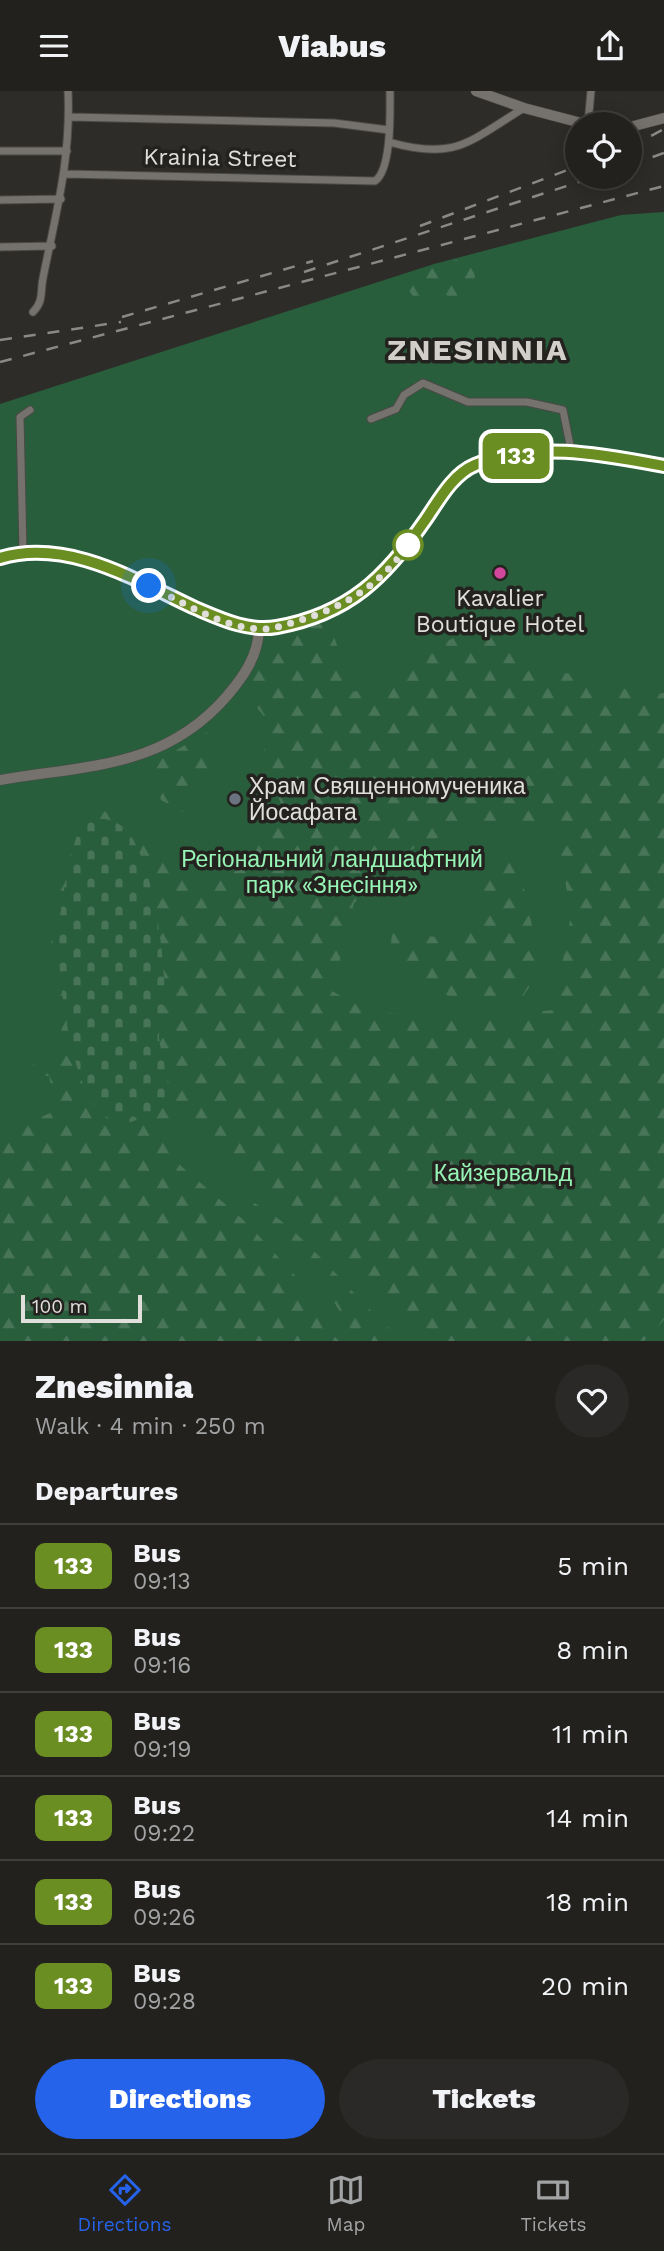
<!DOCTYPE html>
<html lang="en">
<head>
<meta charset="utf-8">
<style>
  body { margin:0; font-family:"Work Sans",sans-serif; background:#2a2927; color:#f1f3f6; height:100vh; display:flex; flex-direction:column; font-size:26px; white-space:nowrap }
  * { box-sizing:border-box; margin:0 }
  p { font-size:23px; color:#a2a3a4 }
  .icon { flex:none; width:38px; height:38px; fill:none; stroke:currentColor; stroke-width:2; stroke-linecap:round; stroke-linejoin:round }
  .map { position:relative; height:1250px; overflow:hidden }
  .drawer { display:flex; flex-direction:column; background:#22211e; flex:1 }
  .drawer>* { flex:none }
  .badge { padding:0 14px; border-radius:10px; font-size:24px; line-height:46px }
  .buttons { position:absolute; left:565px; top:21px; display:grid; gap:14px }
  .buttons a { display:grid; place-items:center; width:77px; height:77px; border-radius:50%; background:#22211e; box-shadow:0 4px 18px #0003,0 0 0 2px #3f3e3c; font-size:35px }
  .scale { position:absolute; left:21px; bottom:18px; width:121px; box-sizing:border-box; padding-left:7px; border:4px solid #e0dfdc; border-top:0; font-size:19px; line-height:24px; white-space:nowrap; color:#e0dfdc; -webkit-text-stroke:5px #24221f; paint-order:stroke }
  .you { position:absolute; width:35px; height:35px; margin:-18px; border:5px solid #fff; border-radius:50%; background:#1a73e8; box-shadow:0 0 0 10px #1a73e833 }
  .map>.badge { position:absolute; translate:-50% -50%; box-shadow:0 0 0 4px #fff }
  h2 { padding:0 35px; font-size:26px; line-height:63px }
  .round { display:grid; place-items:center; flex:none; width:74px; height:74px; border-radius:37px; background:#2a2927 }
  .overview { display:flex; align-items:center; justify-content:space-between; height:119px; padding:0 35px }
  h1 { font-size:33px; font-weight:800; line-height:52px }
  .button { display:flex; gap:14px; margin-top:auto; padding:14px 35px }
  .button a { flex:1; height:80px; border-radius:42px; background:#2563eb; color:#fff; font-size:28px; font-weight:800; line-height:80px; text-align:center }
  .button a+a { background:#2a2927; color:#f1f3f6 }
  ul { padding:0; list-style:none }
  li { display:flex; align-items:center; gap:21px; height:84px; padding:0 35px; border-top:2px solid #3f3e3c }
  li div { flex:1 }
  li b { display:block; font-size:26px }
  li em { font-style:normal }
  li .badge { min-width:77px; font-weight:700; text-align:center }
  header { display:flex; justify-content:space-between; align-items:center; height:91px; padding:0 35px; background:#22211e; font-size:32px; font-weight:800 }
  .tabs { display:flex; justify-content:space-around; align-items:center; height:98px; border-top:2px solid #3f3e3c; background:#22211e; font-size:19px; color:#a2a3a4 }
  .tabs a { display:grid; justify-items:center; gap:4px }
  .tabs .selected { color:#2563eb }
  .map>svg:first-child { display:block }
  .green { fill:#295e3d }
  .forest { fill:url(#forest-firs); fill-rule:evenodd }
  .cemetery { fill:url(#cemetery-stones) }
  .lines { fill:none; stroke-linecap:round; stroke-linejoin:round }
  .minor-casing { stroke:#4b4946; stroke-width:9 }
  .tertiary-casing { stroke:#4b4946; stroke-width:11 }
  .minor { stroke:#75726e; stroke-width:7 }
  .tertiary { stroke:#75726e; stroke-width:10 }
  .rail { stroke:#8b8986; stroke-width:2.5; stroke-dasharray:12 12; stroke-linecap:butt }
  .line-casing { stroke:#fff; stroke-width:16 }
  .line { stroke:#6b8e23; stroke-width:10 }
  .walk { stroke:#e0dfdc; stroke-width:7; stroke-dasharray:0 12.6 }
  .stop-dot { fill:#fff; stroke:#6b8e23; stroke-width:3.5 }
  .hotel-dot { fill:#d1479c; stroke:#24221f; stroke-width:2.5 }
  .worship-dot { fill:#6b7280; stroke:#24221f; stroke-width:2.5 }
  .labels { text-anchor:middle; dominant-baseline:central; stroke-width:7; stroke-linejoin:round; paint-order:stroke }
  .street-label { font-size:23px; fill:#e0dfdc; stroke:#24221f }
  .poi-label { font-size:23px; fill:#e0dfdc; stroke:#24221f }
  .park-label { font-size:23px; fill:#96f4b5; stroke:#24221f }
  .district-label { font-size:30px; font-weight:bold; letter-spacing:2px; fill:#d2cfcb; stroke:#24221f }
</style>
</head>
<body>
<header><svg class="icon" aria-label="menu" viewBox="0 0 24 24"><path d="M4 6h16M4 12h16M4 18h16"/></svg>Viabus<svg class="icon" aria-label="share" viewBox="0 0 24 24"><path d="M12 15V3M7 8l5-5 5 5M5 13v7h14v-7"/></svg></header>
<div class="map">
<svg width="664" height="1250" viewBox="0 0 664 1250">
  <defs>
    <pattern id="forest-firs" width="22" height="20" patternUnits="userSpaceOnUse" patternTransform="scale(1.75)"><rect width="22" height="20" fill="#295e3d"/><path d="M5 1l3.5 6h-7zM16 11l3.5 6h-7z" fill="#487558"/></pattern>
    <pattern id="cemetery-stones" width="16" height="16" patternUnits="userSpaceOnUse" patternTransform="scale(1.75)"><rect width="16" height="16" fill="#295e3d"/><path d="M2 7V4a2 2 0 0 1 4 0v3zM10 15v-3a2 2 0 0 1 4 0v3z" fill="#487558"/></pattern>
  </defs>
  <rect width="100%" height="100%" fill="#2e2c28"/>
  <path class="green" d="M 664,121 L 664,1250 L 0,1250 L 0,313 L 434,173 L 621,124 Z"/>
  <path class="forest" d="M 468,166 L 473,171 L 476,196 L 458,210 L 437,199 L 426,205 L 413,205 L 404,193 L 407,182 Z
    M 328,528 L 353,601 L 410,584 L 411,567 L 456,546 L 493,546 L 555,579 L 647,604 L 664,602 L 664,1229 L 644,1250 L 499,1250 L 485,1238 L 474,1250 L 423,1250 L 224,1069 L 190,1031 L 161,1028 L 158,1041 L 181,1075 L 248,1133 L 300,1190 L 323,1233 L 339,1250 L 0,1250 L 0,1042 L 3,1043 L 57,1019 L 49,985 L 33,985 L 33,964 L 55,959 L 63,949 L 50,863 L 58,800 L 86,719 L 117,721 L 193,789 L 234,773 L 282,717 L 264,659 L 263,624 L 241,598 L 268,548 ZM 472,731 L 556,736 L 571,824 L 554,919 L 455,930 L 366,919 L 332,900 L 354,812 L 406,761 Z
    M 212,638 L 209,658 L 221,674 L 194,706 L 193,717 L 183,721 L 161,709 L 156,689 L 148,676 Z
    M 512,763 L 525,801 L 541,878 L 520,910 L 460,911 L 389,873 L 392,842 L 460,848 L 478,832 L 478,789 L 488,771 Z
    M 237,1104 C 301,1127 351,1211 406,1250 L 357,1250 L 326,1197 L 254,1127 Z"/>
  <path class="cemetery" d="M 105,728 C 114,730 121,733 127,740 C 154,772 165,867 165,909 C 165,921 159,934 159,946 C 160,964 173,992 166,1009 C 161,1020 147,1024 136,1029 C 73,1057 59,887 58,851 C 58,831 70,752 81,737 C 87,729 95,728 105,728 Z"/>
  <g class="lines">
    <g class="minor-casing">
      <path id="minor" d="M 69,26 L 334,32 L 389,39
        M 588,33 L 591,0
        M 389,51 C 456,70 468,51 524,17
        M 0,60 L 67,60
        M 66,83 L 375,90 C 392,78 390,21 390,0
        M 0,109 L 61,108
        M 0,156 L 52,155
        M 33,221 C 44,210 40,201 43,187 C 56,122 71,68 68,0
        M 371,328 L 396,318 L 404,304 L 423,292 L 468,311 L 527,311 L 563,319 L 571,359
        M 23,460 L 20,326 L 30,319
        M 0,467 C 91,441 174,519 259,538"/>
    </g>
    <g class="tertiary-casing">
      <path id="tertiary" d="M 476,0 L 524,17 L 585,33
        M 630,36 L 664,27
        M 0,689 C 86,674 164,678 227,605 C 244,585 258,565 259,538 C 339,529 382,493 425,428 C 438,409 453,384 475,374 C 486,369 499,368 511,366 C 565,356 611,365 664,375"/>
    </g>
    <use href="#minor" class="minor"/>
    <use href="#tertiary" class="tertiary"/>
    <path class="rail" d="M 630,56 L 664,38
      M 630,74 L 664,62
      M 420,135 L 578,75
      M 304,181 L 594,86
      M 122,226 L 313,170
      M 0,249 L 121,231
      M 0,271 L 664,95"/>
  </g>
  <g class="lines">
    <g class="line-casing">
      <path id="line" d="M 0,467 C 68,447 135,489 195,517 C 221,528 248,541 277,536 C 349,523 386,486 426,428 C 439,409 453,383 475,374 C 533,349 605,364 664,375"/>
    </g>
    <use href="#line" class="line"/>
    <path class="walk" d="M 149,495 C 183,511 221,536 259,538 C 273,539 287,533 301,529 C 346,515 380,494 408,454"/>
  </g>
  <circle class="stop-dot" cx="408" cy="454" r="14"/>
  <circle class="hotel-dot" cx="500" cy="482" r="7"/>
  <circle class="worship-dot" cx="235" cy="708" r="7"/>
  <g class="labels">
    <g class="street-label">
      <text transform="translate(220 67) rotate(1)">Krainia Street</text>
    </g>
    <g class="poi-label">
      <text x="500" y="507">Kavalier<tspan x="500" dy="26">Boutique Hotel</tspan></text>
      <text x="249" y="695" text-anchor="start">Храм Священномученика<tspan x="249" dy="26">Йосафата</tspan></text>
    </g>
    <g class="park-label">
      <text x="332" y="768">Регіональний ландшафтний<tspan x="332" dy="26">парк «Знесіння»</tspan></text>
      <text x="503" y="1082">Кайзервальд</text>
    </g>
    <g class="district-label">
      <text x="478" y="258">ZNESINNIA</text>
    </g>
  </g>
</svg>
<div class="buttons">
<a><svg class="icon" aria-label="locate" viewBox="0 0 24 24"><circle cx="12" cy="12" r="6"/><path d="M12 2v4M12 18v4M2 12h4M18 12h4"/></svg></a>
</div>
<div class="scale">100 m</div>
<div class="you" style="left:149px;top:495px"></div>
<b class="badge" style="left:516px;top:365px;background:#6b8e23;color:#fff">133</b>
</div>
<section class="drawer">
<div class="overview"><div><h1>Znesinnia</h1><p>Walk · 4 min · 250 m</p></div><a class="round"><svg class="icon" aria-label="heart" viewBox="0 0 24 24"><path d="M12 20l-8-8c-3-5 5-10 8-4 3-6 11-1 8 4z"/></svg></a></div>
<h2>Departures</h2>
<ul>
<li><span class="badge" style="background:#6b8e23;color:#fff">133</span><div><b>Bus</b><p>09:13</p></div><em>5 min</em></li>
<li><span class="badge" style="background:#6b8e23;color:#fff">133</span><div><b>Bus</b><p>09:16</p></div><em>8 min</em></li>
<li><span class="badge" style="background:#6b8e23;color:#fff">133</span><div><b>Bus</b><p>09:19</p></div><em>11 min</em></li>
<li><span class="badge" style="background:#6b8e23;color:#fff">133</span><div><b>Bus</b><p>09:22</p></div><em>14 min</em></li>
<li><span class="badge" style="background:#6b8e23;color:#fff">133</span><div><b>Bus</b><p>09:26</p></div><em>18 min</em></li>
<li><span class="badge" style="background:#6b8e23;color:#fff">133</span><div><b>Bus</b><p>09:28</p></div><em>20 min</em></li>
</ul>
<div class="button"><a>Directions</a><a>Tickets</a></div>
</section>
<nav class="tabs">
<a class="selected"><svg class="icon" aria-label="directions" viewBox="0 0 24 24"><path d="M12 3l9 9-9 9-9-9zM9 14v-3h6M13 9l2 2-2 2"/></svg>Directions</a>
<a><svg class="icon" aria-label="map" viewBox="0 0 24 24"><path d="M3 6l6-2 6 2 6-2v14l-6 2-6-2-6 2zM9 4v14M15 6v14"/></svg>Map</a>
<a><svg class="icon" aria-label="tickets" viewBox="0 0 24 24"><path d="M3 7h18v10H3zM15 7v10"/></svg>Tickets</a>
</nav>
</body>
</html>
